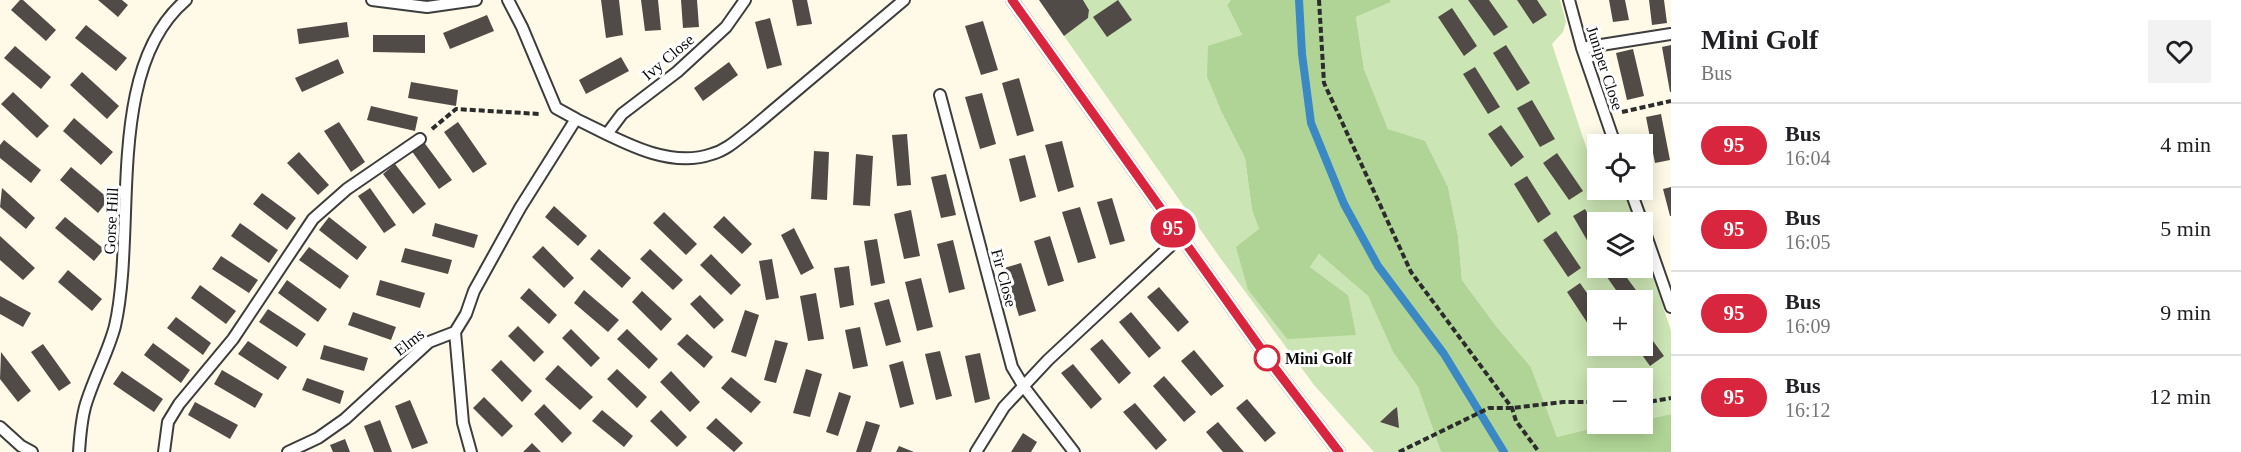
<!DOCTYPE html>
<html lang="en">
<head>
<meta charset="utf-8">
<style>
  body { margin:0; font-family:"Times New Roman",serif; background:#f2f2f2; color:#202124; height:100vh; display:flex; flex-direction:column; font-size:22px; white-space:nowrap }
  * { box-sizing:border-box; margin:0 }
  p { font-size:20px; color:#757577 }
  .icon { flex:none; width:33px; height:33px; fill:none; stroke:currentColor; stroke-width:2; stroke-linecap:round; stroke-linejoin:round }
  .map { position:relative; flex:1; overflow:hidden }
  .side { display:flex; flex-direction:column; background:#fff; width:570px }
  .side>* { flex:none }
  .badge { padding:0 12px; border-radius:20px; font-size:21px; line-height:39px }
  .tools { position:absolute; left:1587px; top:134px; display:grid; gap:12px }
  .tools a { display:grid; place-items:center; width:66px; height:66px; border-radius:0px; background:#fff; box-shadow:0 3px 15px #0003; font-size:30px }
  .map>.badge { position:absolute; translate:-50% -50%; box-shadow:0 0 0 3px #fff }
  .round { display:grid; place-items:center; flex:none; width:63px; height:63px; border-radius:0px; background:#f2f2f2 }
  .summary { display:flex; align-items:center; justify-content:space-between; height:102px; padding:0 30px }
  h1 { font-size:28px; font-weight:700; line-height:45px }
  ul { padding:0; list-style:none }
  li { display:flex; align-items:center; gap:18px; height:84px; padding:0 30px; border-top:2px solid #e0e0e0 }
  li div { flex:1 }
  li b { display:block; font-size:22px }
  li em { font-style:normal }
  li .badge { min-width:66px; font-weight:700; text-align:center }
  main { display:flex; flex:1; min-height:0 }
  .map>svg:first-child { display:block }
  .green { fill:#cce5b4; fill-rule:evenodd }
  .forest { fill:#afd495 }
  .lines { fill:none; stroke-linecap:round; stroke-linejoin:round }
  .stream { stroke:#3b89c4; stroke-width:8 }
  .building { fill:#514b47 }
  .lane-casing { stroke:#3d3d3d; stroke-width:14 }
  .path { stroke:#2c2c2c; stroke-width:4; stroke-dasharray:6 3; stroke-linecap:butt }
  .lane { stroke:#fff; stroke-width:10 }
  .line-casing { stroke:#fff; stroke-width:14 }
  .line { stroke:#d7263d; stroke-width:9 }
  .stop-dot { fill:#fff; stroke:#d7263d; stroke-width:3 }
  .labels { text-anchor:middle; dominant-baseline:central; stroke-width:6; stroke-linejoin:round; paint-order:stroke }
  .street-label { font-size:16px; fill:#0a0a0a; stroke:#fff }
  .stop-label { font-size:16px; font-weight:bold; fill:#0a0a0a; stroke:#fff; text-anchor:start }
</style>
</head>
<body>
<main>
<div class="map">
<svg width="1671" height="452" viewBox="0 0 1671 452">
  <rect width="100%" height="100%" fill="#fefae7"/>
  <path class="green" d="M 1083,0 L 1231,0 L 1227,5 L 1242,35 L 1207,77 L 1221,111 L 1245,158 L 1252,210 L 1259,229 L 1248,290 L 1287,339 L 1348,295 L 1310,267 L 1319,254 L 1368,296 L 1393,352 L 1418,387 L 1441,452 L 1374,452 L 1314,385 L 1221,259 L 1064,36 L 1088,18 L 1089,10 Z
    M 1390,0 L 1560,0 L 1566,22 L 1563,32 L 1552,44 L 1597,180 L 1598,189 L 1604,189 L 1603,194 L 1611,197 L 1625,192 L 1635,222 L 1598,222 L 1598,267 L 1642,267 L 1643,245 L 1671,331 L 1671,414 L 1643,420 L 1642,378 L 1598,378 L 1598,423 L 1599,423 L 1585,430 L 1557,437 L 1531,367 L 1496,326 L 1462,280 L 1458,236 L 1448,187 L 1425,142 L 1388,129 L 1364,69 L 1356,17 L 1391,2 ZM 1598,300 L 1642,300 L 1642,345 L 1598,345 Z"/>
  <path class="forest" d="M 1231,0 L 1390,0 L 1391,2 L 1356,17 L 1364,69 L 1388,129 L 1425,141 L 1448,187 L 1458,236 L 1462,280 L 1496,326 L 1531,367 L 1557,437 L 1585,430 L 1599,423 L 1642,423 L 1643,420 L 1671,414 L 1671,452 L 1441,452 L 1418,387 L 1393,352 L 1368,296 L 1319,254 L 1310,267 L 1348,295 L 1356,335 L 1287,339 L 1248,290 L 1236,247 L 1259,229 L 1252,210 L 1245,158 L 1221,111 L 1207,77 L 1208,46 L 1242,35 L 1227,5 Z"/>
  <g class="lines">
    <path class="stream" d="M 1299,0 L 1302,54 L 1311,123 L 1344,204 L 1378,266 L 1444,354 L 1504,452"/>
  </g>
  <path class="building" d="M 20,0 L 23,0 L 56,30 L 46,41 L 11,10 Z
    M 98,0 L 122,0 L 128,5 L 118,17 Z
    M 601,0 L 619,0 L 623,35 L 606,38 Z
    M 641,0 L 658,0 L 661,30 L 645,31 Z
    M 681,0 L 697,0 L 699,27 L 683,28 Z
    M 792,0 L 807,0 L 812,24 L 797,26 Z
    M 1039,0 L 1083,0 L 1089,10 L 1088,18 L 1064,36 Z
    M 1118,0 L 1132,20 L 1107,37 L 1093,17 Z
    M 1468,0 L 1489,0 L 1508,27 L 1494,36 Z
    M 1517,0 L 1537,0 L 1547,15 L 1533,24 Z
    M 1609,0 L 1625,0 L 1629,20 L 1613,22 Z
    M 1649,0 L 1664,0 L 1667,23 L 1652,25 Z
    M 1452,8 L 1477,46 L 1464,56 L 1438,17 Z
    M 487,15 L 494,31 L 450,49 L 443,33 Z
    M 770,18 L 782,65 L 767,69 L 755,22 Z
    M 983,21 L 998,70 L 981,75 L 965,26 Z
    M 347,22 L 349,37 L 299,44 L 297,29 Z
    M 86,25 L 127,58 L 116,71 L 75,38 Z
    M 373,35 L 425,35 L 425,53 L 373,52 Z
    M 1506,45 L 1530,83 L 1517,91 L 1493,53 Z
    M 1671,45 L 1671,92 L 1670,92 L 1662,47 Z
    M 15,46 L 51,77 L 41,89 L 4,58 Z
    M 1633,49 L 1644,96 L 1627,100 L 1616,53 Z
    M 621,57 L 629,71 L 586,94 L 579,80 Z
    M 338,59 L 344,73 L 302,92 L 295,78 Z
    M 729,62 L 738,75 L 703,101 L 694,88 Z
    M 1475,67 L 1500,107 L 1488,114 L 1463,74 Z
    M 82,72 L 119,106 L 107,119 L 70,85 Z
    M 1019,78 L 1034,131 L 1017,136 L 1002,83 Z
    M 411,82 L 458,90 L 456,106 L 408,98 Z
    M 13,92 L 49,126 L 37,138 L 1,104 Z
    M 982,93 L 996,144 L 980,149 L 965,97 Z
    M 1532,100 L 1555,139 L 1540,147 L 1517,108 Z
    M 371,106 L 418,117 L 415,131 L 367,120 Z
    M 1661,114 L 1670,160 L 1655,163 L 1646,117 Z
    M 74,118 L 113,152 L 101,165 L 63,131 Z
    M 339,122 L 365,162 L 351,172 L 324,131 Z
    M 458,122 L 487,164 L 473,173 L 444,132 Z
    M 1501,125 L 1524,157 L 1511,167 L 1488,134 Z
    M 907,134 L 911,185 L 897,186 L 892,135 Z
    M 4,140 L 41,170 L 31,183 L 0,158 L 0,145 Z
    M 423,141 L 452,180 L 439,189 L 411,150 Z
    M 1062,141 L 1074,187 L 1058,192 L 1045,145 Z
    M 814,151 L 829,152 L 827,200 L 811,199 Z
    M 299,152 L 329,185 L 318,195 L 287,163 Z
    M 1557,153 L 1583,191 L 1569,200 L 1543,163 Z
    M 856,154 L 873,156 L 870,206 L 853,205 Z
    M 1025,155 L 1036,197 L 1020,202 L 1009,159 Z
    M 395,164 L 426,204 L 413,214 L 383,174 Z
    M 71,167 L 109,199 L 98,213 L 60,180 Z
    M 946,174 L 956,215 L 941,218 L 931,177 Z
    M 1527,176 L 1551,214 L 1538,223 L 1514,184 Z
    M 1671,187 L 1671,216 L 1670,216 L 1663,189 Z
    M 2,188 L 35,218 L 26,229 L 0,207 Z
    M 370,188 L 396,225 L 384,233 L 358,196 Z
    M 262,193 L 296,218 L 287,230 L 253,204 Z
    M 1112,198 L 1125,241 L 1110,245 L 1097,202 Z
    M 554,206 L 587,236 L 578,246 L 545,217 Z
    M 1080,207 L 1096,258 L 1078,263 L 1062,212 Z
    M 1585,209 L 1598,231 L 1598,253 L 1595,254 L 1573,216 Z
    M 911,210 L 920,256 L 904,259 L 894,214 Z
    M 664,212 L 697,244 L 686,255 L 653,223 Z
    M 724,216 L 752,244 L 742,254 L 713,227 Z
    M 65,217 L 104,249 L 94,261 L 55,228 Z
    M 329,217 L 367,247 L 357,260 L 319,230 Z
    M 240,223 L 278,250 L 269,263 L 231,236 Z
    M 435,223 L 478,235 L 474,248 L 432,236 Z
    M 794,228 L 814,268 L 801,275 L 781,235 Z
    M 1556,231 L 1581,268 L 1568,277 L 1543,240 Z
    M 0,236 L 35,268 L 23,280 L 0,260 Z
    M 1050,236 L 1064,281 L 1048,286 L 1034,241 Z
    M 877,239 L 885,283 L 871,286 L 864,241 Z
    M 953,240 L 965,289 L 949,293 L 937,244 Z
    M 543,246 L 574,278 L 564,288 L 532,257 Z
    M 309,247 L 349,276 L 340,289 L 299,260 Z
    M 405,248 L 452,260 L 448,274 L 401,262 Z
    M 599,249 L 631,278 L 622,288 L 590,259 Z
    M 650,249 L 683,280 L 673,290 L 640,259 Z
    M 711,254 L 741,285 L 731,295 L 700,265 Z
    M 221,256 L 258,280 L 249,293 L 212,269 Z
    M 772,259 L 779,298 L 766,300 L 759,261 Z
    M 1021,263 L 1036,311 L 1019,316 L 1004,268 Z
    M 849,266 L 854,305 L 840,308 L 834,268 Z
    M 1606,267 L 1619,267 L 1641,297 L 1637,300 L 1623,300 L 1602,270 Z
    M 68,270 L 102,299 L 92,311 L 58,282 Z
    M 921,278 L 933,327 L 917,331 L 905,282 Z
    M 287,280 L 327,309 L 318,322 L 278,293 Z
    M 380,280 L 425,293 L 420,308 L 376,295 Z
    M 1580,283 L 1598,309 L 1598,331 L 1594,333 L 1567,292 Z
    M 200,285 L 236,311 L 226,324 L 191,298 Z
    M 1159,287 L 1189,322 L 1178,332 L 1147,297 Z
    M 529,288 L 557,315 L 549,324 L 520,298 Z
    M 584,290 L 619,320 L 608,332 L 574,303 Z
    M 642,291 L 672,319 L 661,331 L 632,302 Z
    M 816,293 L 824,339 L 808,341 L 800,296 Z
    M 700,295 L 724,320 L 714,329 L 690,304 Z
    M 0,296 L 31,313 L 23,327 L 0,314 Z
    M 889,299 L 901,342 L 886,346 L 874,303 Z
    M 268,309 L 306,334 L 297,347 L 259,322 Z
    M 745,310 L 759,315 L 746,357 L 731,352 Z
    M 353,312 L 396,327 L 391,340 L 348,325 Z
    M 1131,312 L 1161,348 L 1149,358 L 1119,322 Z
    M 176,317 L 211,343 L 203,355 L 167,328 Z
    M 518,326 L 544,352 L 534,362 L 508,336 Z
    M 1642,326 L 1664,356 L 1650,366 L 1635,345 L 1642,345 Z
    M 860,327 L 868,366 L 853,369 L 845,330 Z
    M 571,329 L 600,358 L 591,367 L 562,338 Z
    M 627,329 L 658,359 L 649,369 L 617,339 Z
    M 687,334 L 713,357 L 704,368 L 677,344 Z
    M 1102,339 L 1131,373 L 1119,384 L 1090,349 Z
    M 775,340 L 788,343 L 776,383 L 764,380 Z
    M 248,341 L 287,367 L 278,380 L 238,354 Z
    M 153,343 L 190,370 L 181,383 L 144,355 Z
    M 43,344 L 71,383 L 59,391 L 31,352 Z
    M 324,345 L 368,358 L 364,371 L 320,359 Z
    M 1194,350 L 1224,386 L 1211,396 L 1181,361 Z
    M 940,351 L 952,396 L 936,400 L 925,354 Z
    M 1,352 L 31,391 L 18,402 L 0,379 Z
    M 980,353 L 990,399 L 975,403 L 965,356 Z
    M 501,360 L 532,391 L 522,402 L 491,370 Z
    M 903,361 L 914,404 L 900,408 L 889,365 Z
    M 1073,364 L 1102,399 L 1091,409 L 1061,373 Z
    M 558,365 L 593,397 L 580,410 L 545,379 Z
    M 617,369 L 647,397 L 637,408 L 607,379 Z
    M 806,369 L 822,374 L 810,417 L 793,413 Z
    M 222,370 L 263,394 L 255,408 L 214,384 Z
    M 122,371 L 163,399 L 154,412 L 113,384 Z
    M 671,371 L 700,402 L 690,412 L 660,382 Z
    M 1164,376 L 1196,412 L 1184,422 L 1153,386 Z
    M 731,377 L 761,402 L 751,413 L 721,388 Z
    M 307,378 L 344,391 L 340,404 L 302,390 Z
    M 839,392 L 851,396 L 838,436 L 826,432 Z
    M 484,397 L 513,426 L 502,437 L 473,408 Z
    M 1247,399 L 1276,433 L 1265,442 L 1236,408 Z
    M 410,400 L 428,443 L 412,449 L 395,406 Z
    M 195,402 L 238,425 L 230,439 L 188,415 Z
    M 1135,403 L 1167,440 L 1156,450 L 1123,412 Z
    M 544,404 L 572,433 L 562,443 L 534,414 Z
    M 1397,407 L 1399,428 L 1380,422 L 1393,410 Z
    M 602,410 L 633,436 L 624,447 L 592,421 Z
    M 661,410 L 687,437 L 677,447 L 650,421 Z
    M 716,418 L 743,443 L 734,452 L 706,428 Z
    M 380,420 L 392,452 L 374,452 L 364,426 Z
    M 866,421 L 880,425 L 871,452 L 856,452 Z
    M 1218,422 L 1244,452 L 1223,452 L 1206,432 Z
    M 1023,433 L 1037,442 L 1031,452 L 1011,452 Z
    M 345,439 L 350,452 L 333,452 L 330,445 Z
    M 532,443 L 541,452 L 523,452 Z
    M 899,446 L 914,452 L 896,452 Z"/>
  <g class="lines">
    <g class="lane-casing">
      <path id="lane" d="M 372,0 L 427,7 L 476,0
        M 508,0 L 522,27 L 556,108 L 576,119
        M 1012,0 L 1274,367 L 1339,452
        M 1569,0 L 1582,48 L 1615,144
        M 1582,48 L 1671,34
        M 940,95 L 1012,367 L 1024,387 L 1074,452
        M 607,134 L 622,114 L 677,72 L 726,27 L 745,0
        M 1630,189 L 1642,222
        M 1642,224 L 1671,307
        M 455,332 L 466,314 L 474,291 L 520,208 L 576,119 C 616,138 666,170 712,154 C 727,150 739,138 751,129 L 904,0
        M 0,427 L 21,446 L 32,452
        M 79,452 C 80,437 81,422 85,407 C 93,379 108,353 115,326 C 137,229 104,69 186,0
        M 164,452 L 168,422 L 179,404 L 233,339 L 313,219 L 347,189 L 420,139
        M 288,452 L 318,438 L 345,419 L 429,342 L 455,332 L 463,423 L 471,452
        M 976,452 L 1004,407 L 1048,360 L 1180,237"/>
    </g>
    <path class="path" d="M 1319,0 L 1324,83 L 1411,272 L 1512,408 L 1516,421 L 1539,452
      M 1622,112 L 1671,101
      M 432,129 L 456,109 L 540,114
      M 1642,403 L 1671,398
      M 1399,452 L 1489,408 L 1512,408 L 1563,402 L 1598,402"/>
    <use href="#lane" class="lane"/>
  </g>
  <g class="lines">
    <g class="line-casing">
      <path id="line" d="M 1012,0 L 1274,367 L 1339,452"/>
    </g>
    <use href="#line" class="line"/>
  </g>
  <circle class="stop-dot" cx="1267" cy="358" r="12"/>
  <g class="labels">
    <g class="street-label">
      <text transform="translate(668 57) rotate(-40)">Ivy Close</text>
      <text transform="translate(1605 68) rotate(72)">Juniper Close</text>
      <text transform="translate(111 221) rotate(-87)">Gorse Hill</text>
      <text transform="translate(1004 278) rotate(75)">Fir Close</text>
      <text transform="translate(409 342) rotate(-38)">Elms</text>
    </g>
    <g class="stop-label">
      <text x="1285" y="358">Mini Golf</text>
    </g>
  </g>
</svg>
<div class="tools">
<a><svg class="icon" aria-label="locate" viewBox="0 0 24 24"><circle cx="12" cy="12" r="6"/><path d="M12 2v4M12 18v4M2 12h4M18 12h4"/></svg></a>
<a><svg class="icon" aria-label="layers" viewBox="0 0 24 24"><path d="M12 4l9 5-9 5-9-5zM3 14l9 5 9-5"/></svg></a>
<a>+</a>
<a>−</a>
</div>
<b class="badge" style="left:1173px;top:228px;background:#d7263d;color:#fff">95</b>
</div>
<section class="side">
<div class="summary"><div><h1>Mini Golf</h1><p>Bus</p></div><a class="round"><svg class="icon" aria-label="heart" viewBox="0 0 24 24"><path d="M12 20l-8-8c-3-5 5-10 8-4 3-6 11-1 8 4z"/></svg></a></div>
<ul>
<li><span class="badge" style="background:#d7263d;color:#fff">95</span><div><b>Bus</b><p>16:04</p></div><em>4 min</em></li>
<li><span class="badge" style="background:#d7263d;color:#fff">95</span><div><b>Bus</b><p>16:05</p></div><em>5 min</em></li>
<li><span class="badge" style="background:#d7263d;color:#fff">95</span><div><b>Bus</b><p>16:09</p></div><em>9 min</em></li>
<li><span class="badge" style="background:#d7263d;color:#fff">95</span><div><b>Bus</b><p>16:12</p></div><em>12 min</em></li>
</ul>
</section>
</main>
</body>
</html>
